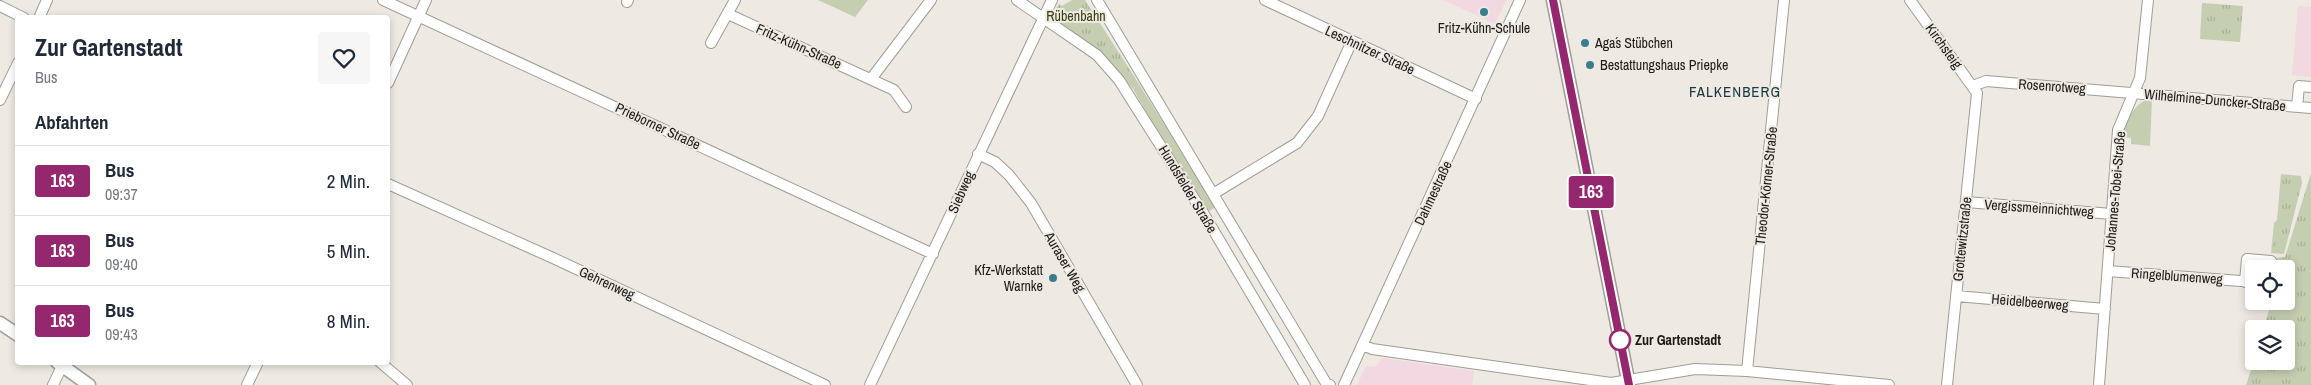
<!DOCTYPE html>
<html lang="de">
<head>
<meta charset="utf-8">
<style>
  body { margin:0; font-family:"Archivo Narrow",sans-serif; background:#f6f6f7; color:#1f2937; height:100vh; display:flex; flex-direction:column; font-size:19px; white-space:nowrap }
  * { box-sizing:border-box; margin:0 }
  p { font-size:16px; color:#747a83 }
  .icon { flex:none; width:28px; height:28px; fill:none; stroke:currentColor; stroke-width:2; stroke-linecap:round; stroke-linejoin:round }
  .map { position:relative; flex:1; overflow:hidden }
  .side { position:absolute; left:15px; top:15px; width:375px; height:350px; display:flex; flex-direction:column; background:#fff; border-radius:5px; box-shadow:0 2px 8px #0003 }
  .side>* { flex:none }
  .badge { padding:0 10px; border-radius:4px; font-size:18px; line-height:32px }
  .tools { position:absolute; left:2245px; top:260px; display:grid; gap:10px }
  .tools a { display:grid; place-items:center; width:50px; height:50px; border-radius:5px; background:#fff; box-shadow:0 2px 8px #0003; font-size:25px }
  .map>.badge { position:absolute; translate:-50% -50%; box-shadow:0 0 0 2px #fff }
  h2 { padding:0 20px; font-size:19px; line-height:45px }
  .round { display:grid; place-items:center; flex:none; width:52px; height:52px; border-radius:5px; background:#f6f6f7 }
  .head { display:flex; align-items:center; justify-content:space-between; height:85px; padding:0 20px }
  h1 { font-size:24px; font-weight:700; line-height:38px }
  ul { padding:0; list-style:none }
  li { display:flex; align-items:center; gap:15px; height:70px; padding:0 20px; border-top:1px solid #e0e1e3 }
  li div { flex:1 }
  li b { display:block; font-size:19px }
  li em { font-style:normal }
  li .badge { min-width:55px; font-weight:700; text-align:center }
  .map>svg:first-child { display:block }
  .education { fill:#f2d8e0 }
  .green { fill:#c5ceb1 }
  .park { fill:url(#park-tufts) }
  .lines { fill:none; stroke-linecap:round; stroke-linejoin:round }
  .minor-casing { stroke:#a09c96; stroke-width:12 }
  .tertiary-casing { stroke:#a09c96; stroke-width:15 }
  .minor { stroke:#fff; stroke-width:10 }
  .tertiary { stroke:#fff; stroke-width:12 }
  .line-casing { stroke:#fff; stroke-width:11 }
  .line { stroke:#95276e; stroke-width:8 }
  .poi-dot { fill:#3a7d8e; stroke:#eee9e2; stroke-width:2 }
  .stop-dot { fill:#fff; stroke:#95276e; stroke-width:2.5 }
  .labels { text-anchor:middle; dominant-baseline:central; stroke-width:4; stroke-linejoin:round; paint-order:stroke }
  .park-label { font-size:14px; fill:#343e10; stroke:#eee9e2 }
  .poi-label { font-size:14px; fill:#1b1a17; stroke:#eee9e2; text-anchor:start }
  .street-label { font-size:14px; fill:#1b1a17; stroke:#eee9e2 }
  .stop-label { font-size:14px; font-weight:bold; fill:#1b1a17; stroke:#eee9e2; text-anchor:start }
  .neighbourhood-label { font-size:15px; letter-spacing:1px; fill:#193941; stroke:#eee9e2 }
</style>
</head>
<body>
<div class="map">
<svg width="2311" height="385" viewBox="0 0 2311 385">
  <defs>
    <pattern id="park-tufts" width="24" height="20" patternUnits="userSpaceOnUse" patternTransform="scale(1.25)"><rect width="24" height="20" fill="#c5ceb1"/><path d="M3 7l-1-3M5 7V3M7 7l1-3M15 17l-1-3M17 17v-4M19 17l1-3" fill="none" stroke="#a9b098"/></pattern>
  </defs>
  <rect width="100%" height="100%" fill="#eee9e2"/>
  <path class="education" d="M 1443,0 L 1506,0 L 1495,24 Z
    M 2298,6 L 2311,7 L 2311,77 L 2292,75 Z
    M 1382,358 L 1474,371 L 1472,385 L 1357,385 L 1366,366 L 1375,367 Z"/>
  <path class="green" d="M 818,0 L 868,0 L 855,17 Z
    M 1139,84 L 1216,207 L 1205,213 L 1133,89 Z
    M 2152,99 L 2150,146 L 2131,144 L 2131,138 L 2123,137 C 2124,123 2136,99 2152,99 Z"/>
  <path class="park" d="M 1072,0 L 1085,0 L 1139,84 L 1133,89 L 1100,54 L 1051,16 L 1059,4 L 1062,6 Z
    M 2202,3 L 2243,6 L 2240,42 L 2200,39 Z
    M 2311,173 L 2311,385 L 2246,385 L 2254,361 L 2286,361 L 2286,329 L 2263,329 L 2272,301 L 2286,301 L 2286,269 L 2276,269 L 2277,258 L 2285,257 Z
    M 2281,174 L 2301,176 L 2302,183 L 2284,254 L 2271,253 L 2274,223 L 2277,220 Z"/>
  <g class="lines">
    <g class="minor-casing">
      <path id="minor" d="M 383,0 L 933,254
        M 1017,0 L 1097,55 L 1119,80 L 1205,216 L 1305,385
        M 1097,0 L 1326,383 L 1330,385
        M 1265,0 L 1476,99
        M 1910,0 L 1977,93 L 1947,385
        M 627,2 L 628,0
        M 0,6 L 24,18
        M 728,14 L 894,90 L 906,107
        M 39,18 L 47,0
        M 711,43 L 735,0
        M 871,79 L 931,0
        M 388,83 L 426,0
        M 1973,86 L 1986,81 L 2311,108
        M 0,100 L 18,63
        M 2297,107 L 2299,86 L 2311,87
        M 978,154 L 995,162 L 1009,175 L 1031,203 L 1137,385
        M 388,184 L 553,258 L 825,385
        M 1213,194 L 1297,143 L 1318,116 L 1352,41
        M 1966,202 L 2112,214
        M 2108,271 L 2254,282
        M 2245,282 L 2247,259 L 2271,261 L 2270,269
        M 1956,296 L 2105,309
        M 1363,345 L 1372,349 L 1611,383 L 1695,369 L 1747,371 L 1889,385
        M 380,362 L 407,385
        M 1747,371 L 1784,0
        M 53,385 L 64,362
        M 247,385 L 258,362
        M 870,385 L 1052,0
        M 1344,385 L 1520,0
        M 2099,385 L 2118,130 L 2140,78 L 2148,0"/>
    </g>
    <g class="tertiary-casing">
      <path id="tertiary" d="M 1553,0 L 1629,385
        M 0,323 L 18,335
        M 57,362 L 89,385"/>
    </g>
    <use href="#minor" class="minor"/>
    <use href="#tertiary" class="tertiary"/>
  </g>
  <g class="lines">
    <g class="line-casing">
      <path id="line" d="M 1553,0 L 1629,385"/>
    </g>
    <use href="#line" class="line"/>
  </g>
  <g class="poi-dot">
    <circle cx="1484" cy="12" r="5"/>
    <circle cx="1585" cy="43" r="5"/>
    <circle cx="1590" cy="65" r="5"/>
    <circle cx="1053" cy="278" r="5"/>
  </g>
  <circle class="stop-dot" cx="1620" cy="340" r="10"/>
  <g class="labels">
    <g class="park-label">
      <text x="1076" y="16">Rübenbahn</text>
    </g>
    <g class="poi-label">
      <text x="1484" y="28" text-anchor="middle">Fritz-Kühn-Schule</text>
      <text x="1595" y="43">Aga´s Stübchen</text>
      <text x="1600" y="65">Bestattungshaus Priepke</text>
      <text x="1043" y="270" text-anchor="end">Kfz-Werkstatt<tspan x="1043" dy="16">Warnke</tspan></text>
    </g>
    <g class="street-label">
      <text transform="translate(799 46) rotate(24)">Fritz-Kühn-Straße</text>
      <text transform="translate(1944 46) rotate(54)">Kirchsteig</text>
      <text transform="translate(1370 50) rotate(25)">Leschnitzer Straße</text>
      <text transform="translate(2052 86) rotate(4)">Rosenrotweg</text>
      <text transform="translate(2215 100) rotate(5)">Wilhelmine-Duncker-Straße</text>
      <text transform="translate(658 126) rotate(25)">Prieborner Straße</text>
      <text transform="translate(1766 186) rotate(-84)">Theodor-Körner-Straße</text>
      <text transform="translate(1188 189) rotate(59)">Hundsfelder Straße</text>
      <text transform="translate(2115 191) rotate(-85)">Johannes-Tobei-Straße</text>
      <text transform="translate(961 192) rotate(-66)">Siebweg</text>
      <text transform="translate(1433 193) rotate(-65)">Dahmestraße</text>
      <text transform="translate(2039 208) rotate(4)">Vergissmeinnichtweg</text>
      <text transform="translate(1962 239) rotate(-84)">Grottewitzstraße</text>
      <text transform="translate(1065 262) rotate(60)">Auraser Weg</text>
      <text transform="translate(2177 276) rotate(4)">Ringelblumenweg</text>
      <text transform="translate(607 283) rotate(25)">Gehrenweg</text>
      <text transform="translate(2030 302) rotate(5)">Heidelbeerweg</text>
    </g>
    <g class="stop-label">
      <text x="1635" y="340">Zur Gartenstadt</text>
    </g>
    <g class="neighbourhood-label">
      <text x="1735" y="91">FALKENBERG</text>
    </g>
  </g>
</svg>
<div class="tools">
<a><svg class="icon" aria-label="locate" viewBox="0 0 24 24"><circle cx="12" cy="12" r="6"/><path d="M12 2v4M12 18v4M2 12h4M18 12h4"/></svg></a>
<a><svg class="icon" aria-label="layers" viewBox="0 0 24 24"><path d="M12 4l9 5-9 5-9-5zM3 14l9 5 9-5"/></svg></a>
</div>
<b class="badge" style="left:1591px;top:192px;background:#95276e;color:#fff">163</b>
<section class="side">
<div class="head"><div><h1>Zur Gartenstadt</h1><p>Bus</p></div><a class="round"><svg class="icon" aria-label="heart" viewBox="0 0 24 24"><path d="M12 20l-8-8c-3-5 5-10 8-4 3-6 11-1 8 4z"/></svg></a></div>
<h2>Abfahrten</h2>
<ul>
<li><span class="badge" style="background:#95276e;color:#fff">163</span><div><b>Bus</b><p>09:37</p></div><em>2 Min.</em></li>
<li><span class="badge" style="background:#95276e;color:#fff">163</span><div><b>Bus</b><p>09:40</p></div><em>5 Min.</em></li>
<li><span class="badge" style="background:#95276e;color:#fff">163</span><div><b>Bus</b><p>09:43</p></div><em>8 Min.</em></li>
</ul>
</section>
</div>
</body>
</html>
